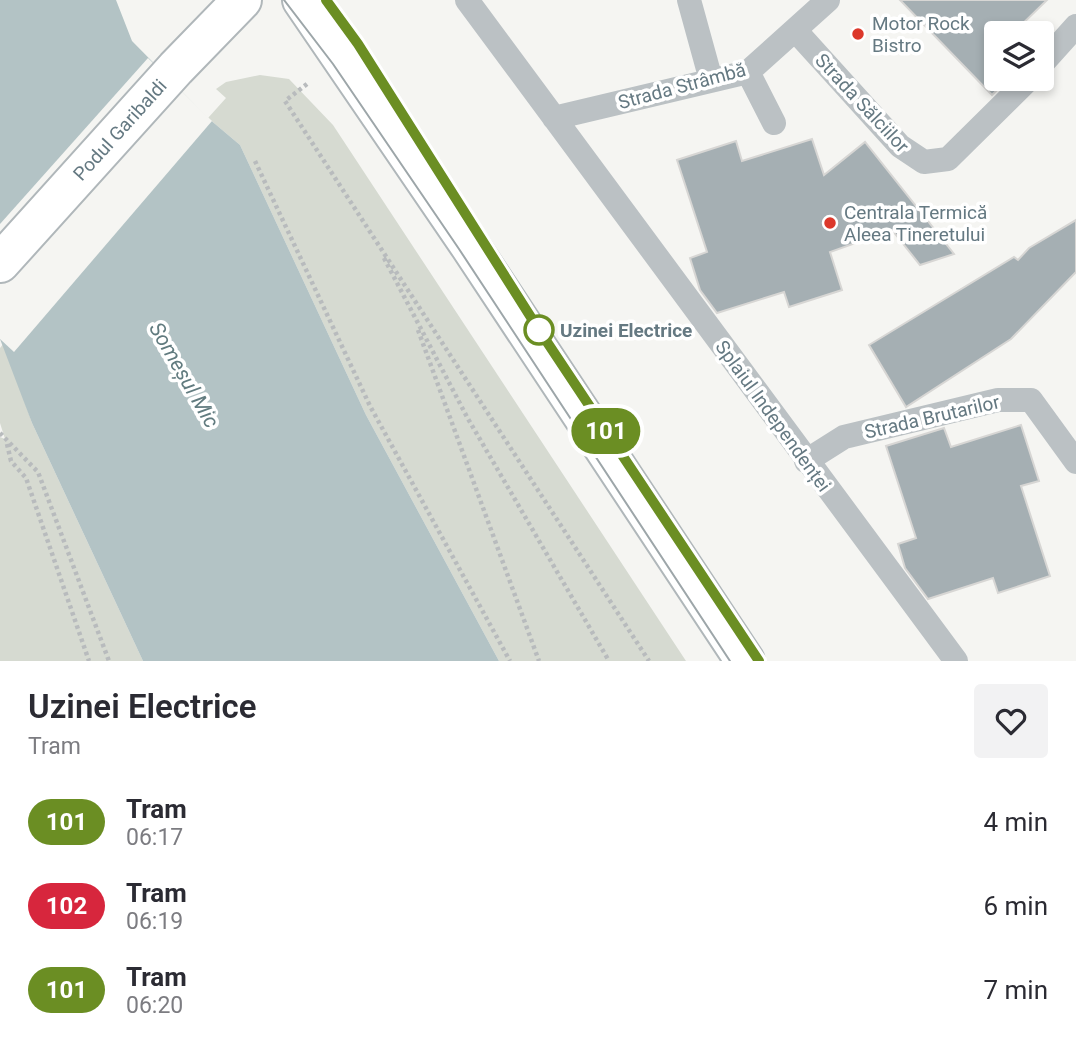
<!DOCTYPE html>
<html lang="en">
<head>
<meta charset="utf-8">
<style>
  body { margin:0; font-family:Roboto,sans-serif; background:#f2f2f3; color:#2b2b33; height:100vh; display:flex; flex-direction:column; font-size:26px; white-space:nowrap }
  * { box-sizing:border-box; margin:0 }
  p { font-size:23px; color:#7c7c81 }
  .icon { flex:none; width:38px; height:38px; fill:none; stroke:currentColor; stroke-width:2; stroke-linecap:round; stroke-linejoin:round }
  .map { position:relative; height:661px; overflow:hidden }
  .details { display:flex; flex-direction:column; background:#fff; flex:1 }
  .details>* { flex:none }
  .badge { padding:0 14px; border-radius:23px; font-size:24px; line-height:46px }
  .controls { position:absolute; left:984px; top:21px; display:grid; gap:14px }
  .controls a { display:grid; place-items:center; width:70px; height:70px; border-radius:7px; background:#fff; box-shadow:0 4px 10px #0003; font-size:35px }
  .map>.badge { position:absolute; translate:-50% -50%; box-shadow:0 0 0 4px #fff }
  .round { display:grid; place-items:center; flex:none; width:74px; height:74px; border-radius:7px; background:#f2f2f3 }
  .headline { display:flex; align-items:center; justify-content:space-between; height:119px; padding:0 28px }
  h1 { font-size:33px; font-weight:600; line-height:52px }
  ul { padding:0; list-style:none }
  li { display:flex; align-items:center; gap:21px; height:84px; padding:0 28px }
  li div { flex:1 }
  li b { display:block; font-size:26px }
  li em { font-style:normal }
  li .badge { min-width:77px; font-weight:700; text-align:center }
  .map>svg:first-child { display:block }
  .green { fill:#d6dad1 }
  .water { fill:#b3c3c5 }
  .pier { fill:#f5f5f2 }
  .building { fill:#a5afb3; stroke:#d7d6d4; stroke-width:2 }
  .lines { fill:none; stroke-linecap:round; stroke-linejoin:round }
  .secondary-casing { stroke:#b0b7ba; stroke-width:42 }
  .path { stroke:#b8bbbd; stroke-width:4.5; stroke-dasharray:3.5 3.5; stroke-linecap:butt }
  .lane { stroke:#bbc1c4; stroke-width:24 }
  .secondary { stroke:#fff; stroke-width:38 }
  .tram { stroke:#9da6a9; stroke-width:2 }
  .line-casing { stroke:#fff; stroke-width:16 }
  .line { stroke:#6b8e23; stroke-width:10 }
  .poi-dot { fill:#dc382b; stroke:#fff; stroke-width:2.5 }
  .stop-dot { fill:#fff; stroke:#6b8e23; stroke-width:3.5 }
  .labels { text-anchor:middle; dominant-baseline:central; stroke-width:7; stroke-linejoin:round; paint-order:stroke }
  .poi-label { font-size:19px; fill:#657982; stroke:#fff; text-anchor:start }
  .street-label { font-size:19px; fill:#657982; stroke:#fff }
  .stop-label { font-size:19px; font-weight:bold; fill:#657982; stroke:#fff; text-anchor:start }
  .water-label { font-size:21px; font-style:italic; fill:#617b7f; stroke:#fff }
</style>
</head>
<body>
<div class="map">
<svg width="1076" height="661" viewBox="0 0 1076 661">
  <rect width="100%" height="100%" fill="#f5f5f2"/>
  <path class="green" d="M 260,75 L 289,79 L 333,125 L 686,661 L 499,661 L 366,415 L 240,145 L 208,118 L 226,98 L 216,89 L 226,82 Z
    M 4,343 L 32,423 L 143,661 L 0,661 L 0,437 L 5,439 L 0,423 L 0,348 Z"/>
  <path class="water" d="M 0,0 L 116,0 L 132,41 L 208,118 L 240,145 L 366,415 L 499,661 L 143,661 L 32,423 L 0,339 Z"/>
  <path class="pier" d="M 148,58 L 212,121 L 14,352 L 0,339 L 0,224 Z"/>
  <path class="building" d="M 900,0 L 1047,0 L 1013,33 L 996,33 L 996,91 L 992,95 Z
    M 812,139 L 824,175 L 865,142 L 954,254 L 920,265 L 892,230 L 830,252 L 842,290 L 789,307 L 784,292 L 717,313 L 700,290 L 690,258 L 707,252 L 677,160 L 736,141 L 742,161 Z
    M 1076,220 L 1076,272 L 1011,339 L 906,407 L 869,345 L 1014,257 L 1018,260 L 1029,248 Z
    M 1021,425 L 1039,481 L 1021,486 L 1050,576 L 998,593 L 993,578 L 928,599 L 905,568 L 898,544 L 916,538 L 886,446 L 944,428 L 951,447 Z"/>
  <g class="lines">
    <g class="secondary-casing">
      <path id="secondary" d="M 302,0 L 470,246 L 745,661
        M 0,263 L 176,68 L 242,0"/>
    </g>
    <path class="path" d="M 307,84 L 285,101 L 649,661
      M 255,161 L 370,406 L 510,661
      M 384,258 L 467,417 L 609,661
      M 418,330 L 539,661
      M 0,433 L 38,472 L 109,661
      M 7,444 L 11,461 L 26,478 L 89,661"/>
    <path class="lane" d="M 467,0 L 956,661
      M 689,0 L 711,80
      M 795,30 L 900,146 L 924,162 L 948,159 L 1029,79
      M 1041,65 L 1076,26
      M 748,72 L 774,123
      M 554,118 L 748,72 L 828,0
      M 806,461 L 844,437 L 998,400 L 1031,400 L 1076,462"/>
    <use href="#secondary" class="secondary"/>
    <path class="tram" d="M 284,0 L 333,64 L 459,249 L 730,661
      M 326,0 L 358,44 L 539,330 L 759,661"/>
  </g>
  <g class="lines">
    <g class="line-casing">
      <path id="line" d="M 326,0 L 358,44 L 539,330 L 759,661"/>
    </g>
    <use href="#line" class="line"/>
  </g>
  <g class="poi-dot">
    <circle cx="858" cy="34" r="7"/>
    <circle cx="830" cy="223" r="7"/>
  </g>
  <circle class="stop-dot" cx="539" cy="330" r="14"/>
  <g class="labels">
    <g class="poi-label">
      <text x="872" y="23">Motor Rock<tspan x="872" dy="22">Bistro</tspan></text>
      <text x="844" y="212">Centrala Termică<tspan x="844" dy="22">Aleea Tineretului</tspan></text>
    </g>
    <g class="street-label">
      <text transform="translate(682 86) rotate(-15)">Strada Strâmbă</text>
      <text transform="translate(862 103) rotate(47)">Strada Sălciilor</text>
      <text transform="translate(120 130) rotate(-48)">Podul Garibaldi</text>
      <text transform="translate(773 416) rotate(54)">Splaiul Independenței</text>
      <text transform="translate(932 417) rotate(-13)">Strada Brutarilor</text>
    </g>
    <g class="stop-label">
      <text x="560" y="330">Uzinei Electrice</text>
    </g>
    <g class="water-label">
      <text transform="translate(184 375) rotate(60)">Someșul Mic</text>
    </g>
  </g>
</svg>
<div class="controls">
<a><svg class="icon" aria-label="layers" viewBox="0 0 24 24"><path d="M12 4l9 5-9 5-9-5zM3 14l9 5 9-5"/></svg></a>
</div>
<b class="badge" style="left:606px;top:431px;background:#6b8e23;color:#fff">101</b>
</div>
<section class="details">
<div class="headline"><div><h1>Uzinei Electrice</h1><p>Tram</p></div><a class="round"><svg class="icon" aria-label="heart" viewBox="0 0 24 24"><path d="M12 20l-8-8c-3-5 5-10 8-4 3-6 11-1 8 4z"/></svg></a></div>
<ul>
<li><span class="badge" style="background:#6b8e23;color:#fff">101</span><div><b>Tram</b><p>06:17</p></div><em>4 min</em></li>
<li><span class="badge" style="background:#d7263d;color:#fff">102</span><div><b>Tram</b><p>06:19</p></div><em>6 min</em></li>
<li><span class="badge" style="background:#6b8e23;color:#fff">101</span><div><b>Tram</b><p>06:20</p></div><em>7 min</em></li>
</ul>
</section>
</body>
</html>
